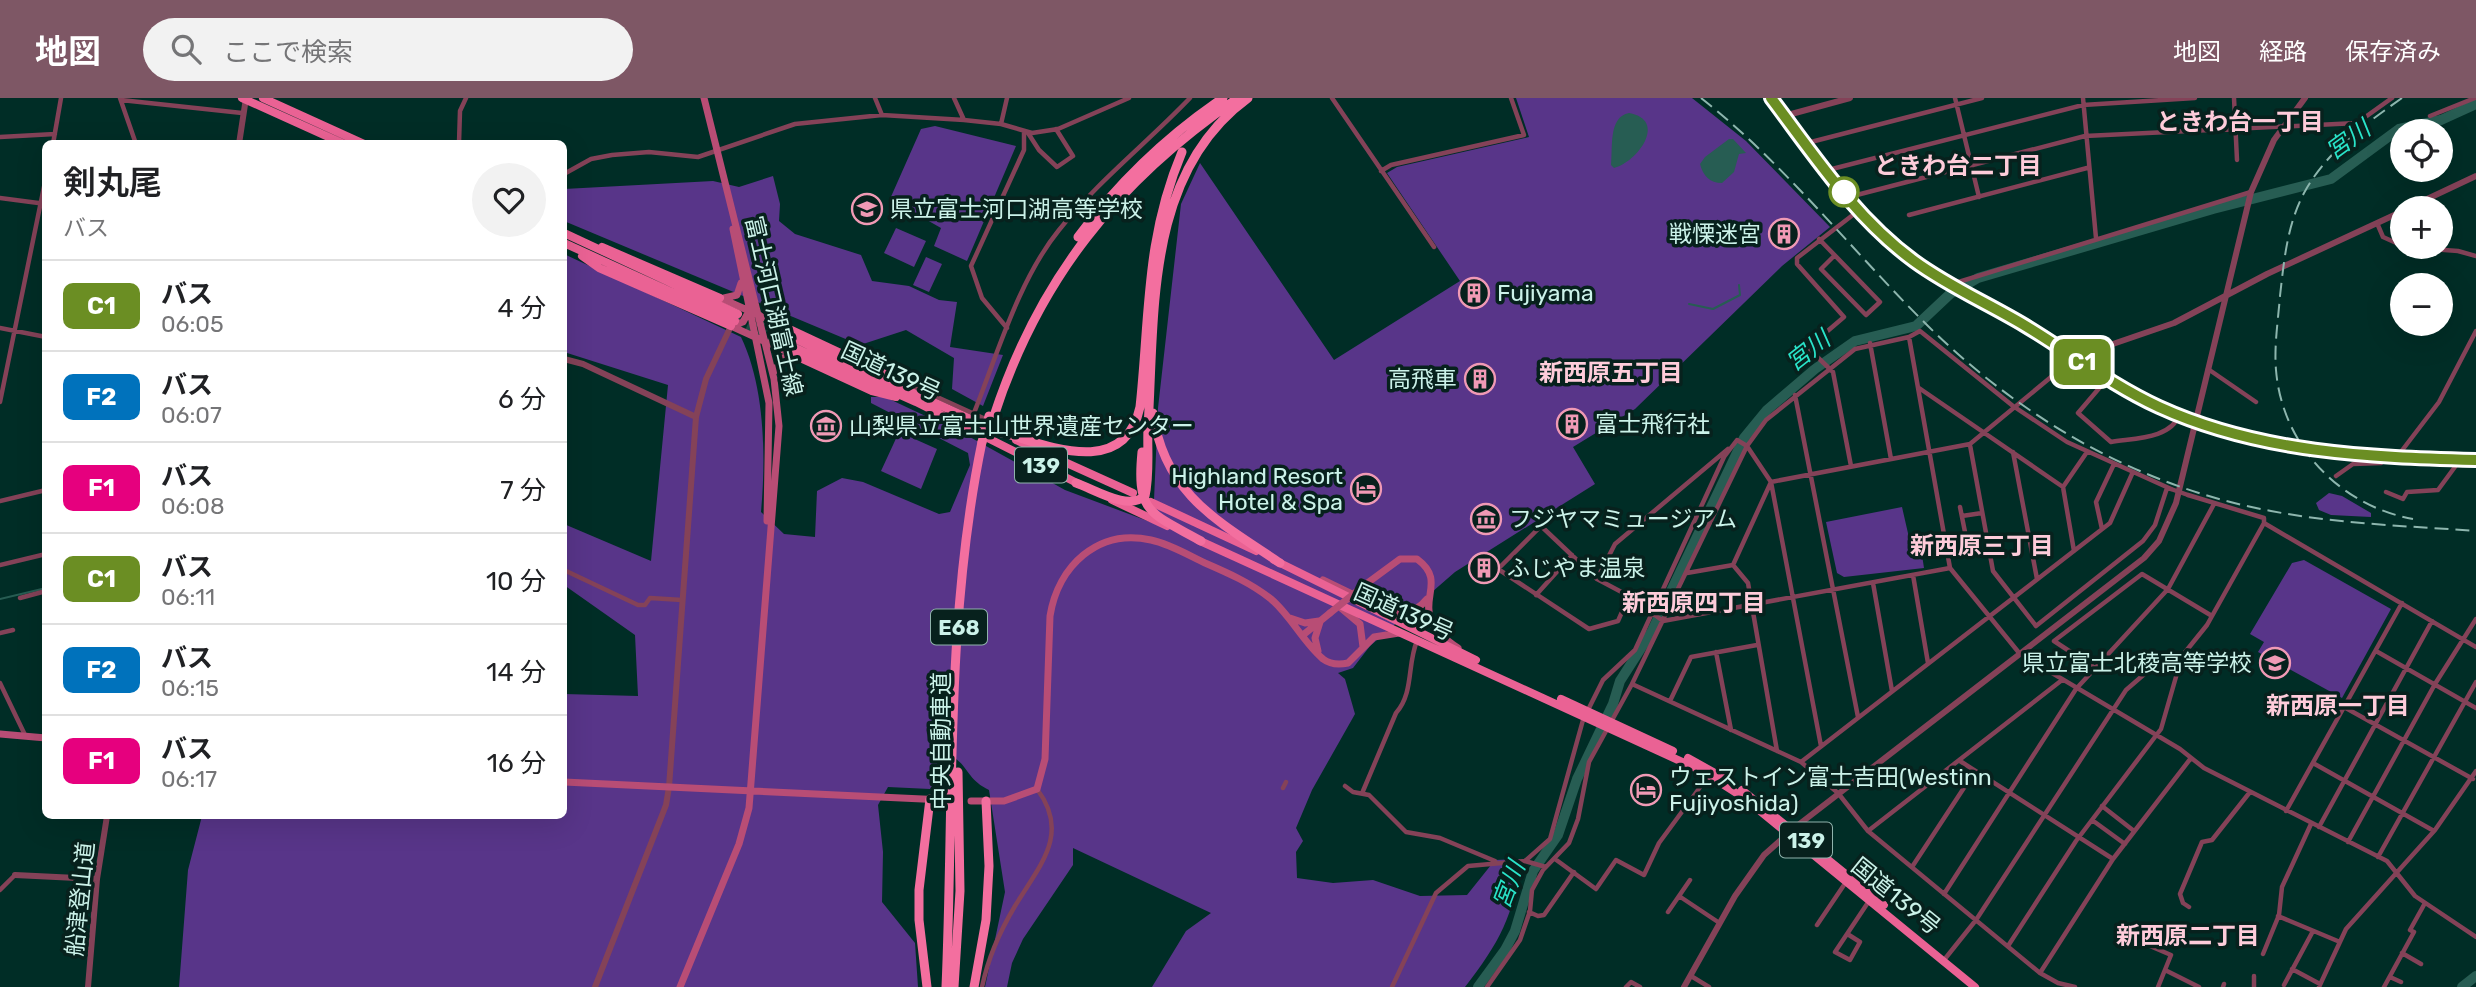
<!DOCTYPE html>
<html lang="ja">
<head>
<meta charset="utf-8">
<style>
  body { margin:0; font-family:Rubik,"Noto Sans JP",sans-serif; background:#f2f2f2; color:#202124; height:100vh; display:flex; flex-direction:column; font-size:26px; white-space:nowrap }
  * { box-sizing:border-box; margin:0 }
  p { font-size:23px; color:#757577 }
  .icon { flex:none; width:38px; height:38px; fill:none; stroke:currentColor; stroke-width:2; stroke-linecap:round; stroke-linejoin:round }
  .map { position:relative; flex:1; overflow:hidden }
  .details { position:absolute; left:42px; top:42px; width:525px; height:679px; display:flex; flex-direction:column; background:#fff; border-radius:10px; box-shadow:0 7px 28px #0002 }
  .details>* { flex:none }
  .badge { padding:0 14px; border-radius:10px; font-size:24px; line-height:46px }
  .tools { position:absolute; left:2390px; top:21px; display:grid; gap:14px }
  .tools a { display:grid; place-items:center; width:63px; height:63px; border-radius:50%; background:#fff; box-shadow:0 7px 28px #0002; font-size:35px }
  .map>.badge { position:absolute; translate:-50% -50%; box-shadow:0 0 0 4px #fff }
  .round { display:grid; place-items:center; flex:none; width:74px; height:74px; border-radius:37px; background:#f2f2f2 }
  .overview { display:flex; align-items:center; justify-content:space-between; height:119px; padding:0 21px }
  h1 { font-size:33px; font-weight:600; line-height:52px }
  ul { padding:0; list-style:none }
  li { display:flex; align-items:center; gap:21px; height:91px; padding:0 21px; border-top:2px solid #e0e0e0 }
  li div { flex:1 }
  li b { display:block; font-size:26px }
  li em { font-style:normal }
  li .badge { min-width:77px; font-weight:700; text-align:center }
  header { display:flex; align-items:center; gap:42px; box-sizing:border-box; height:98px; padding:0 35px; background:#7e5765; color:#fff }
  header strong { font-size:33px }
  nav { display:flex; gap:38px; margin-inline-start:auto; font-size:24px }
  .search { width:490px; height:63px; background:#f2f2f2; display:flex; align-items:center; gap:18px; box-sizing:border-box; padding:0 24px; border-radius:38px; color:#757577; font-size:26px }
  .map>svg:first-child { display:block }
  .green { fill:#583589 }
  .water { fill:#275d53 }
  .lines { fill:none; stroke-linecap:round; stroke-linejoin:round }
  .stream { stroke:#275d53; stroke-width:2 }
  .river { stroke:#275d53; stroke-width:10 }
  .trunk-tunnel { stroke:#1e4b43; stroke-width:8; stroke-dasharray:8 4; stroke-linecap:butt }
  .minor { stroke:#844258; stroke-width:4.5 }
  .tertiary { stroke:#844258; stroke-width:6 }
  .secondary { stroke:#b84d75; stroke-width:7 }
  .trunk { stroke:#ea6294; stroke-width:8 }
  .motorway { stroke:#f36f9f; stroke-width:9 }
  .rail { stroke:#8db6ae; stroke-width:2; stroke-dasharray:14 7; stroke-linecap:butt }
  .minor-bridge { stroke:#844258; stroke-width:4.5 }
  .secondary-bridge { stroke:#b84d75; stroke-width:7 }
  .trunk-bridge { stroke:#ea6294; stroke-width:8 }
  .motorway-bridge { stroke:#f36f9f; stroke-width:9 }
  .line-casing { stroke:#fff; stroke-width:16 }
  .line { stroke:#6b8e23; stroke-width:10 }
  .stop-dot { fill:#fff; stroke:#6b8e23; stroke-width:3.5 }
  .labels { text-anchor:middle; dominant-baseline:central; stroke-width:7; stroke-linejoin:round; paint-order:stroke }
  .shield { fill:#07211d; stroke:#90b3ac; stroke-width:2 }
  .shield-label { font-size:21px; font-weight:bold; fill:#cbf2e9 }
  .poi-label { font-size:23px; fill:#cbf2e9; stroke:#07211d; text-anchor:start }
  .street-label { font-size:23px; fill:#cbf2e9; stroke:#07211d }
  .neighbourhood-label { font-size:24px; font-weight:bold; fill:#feccda; stroke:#07211d }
  .water-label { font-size:24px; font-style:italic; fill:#29e4c9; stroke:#07211d }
</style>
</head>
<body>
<header>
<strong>地図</strong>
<div class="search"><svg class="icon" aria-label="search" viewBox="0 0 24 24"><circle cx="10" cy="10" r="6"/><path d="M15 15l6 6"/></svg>ここで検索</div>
<nav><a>地図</a><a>経路</a><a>保存済み</a></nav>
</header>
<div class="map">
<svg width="2476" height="889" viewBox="0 0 2476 889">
  <rect width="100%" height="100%" fill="#002d26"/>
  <path class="green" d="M 1516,0 L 1692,0 L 1746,43 L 1830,129 L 1782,168 L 1635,311 L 1573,349 L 1595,386 L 1455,474 L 1370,548 L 1353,570 L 1338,575 L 1345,581 L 1355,616 L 1312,692 L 1296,730 L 1303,743 L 1296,754 L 1297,780 L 1333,785 L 1373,782 L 1420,798 L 1467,797 L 1495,762 L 1520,761 C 1515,817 1499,845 1465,889 L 1152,889 L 1186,833 L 1211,815 L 1073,750 L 1073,767 L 1023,841 L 1012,865 L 1007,889 L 985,889 L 1005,794 L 989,692 C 964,680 969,664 946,656 L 942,676 L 930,691 L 888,689 L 878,707 L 883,754 L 882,804 L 915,845 L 918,889 L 179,889 L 188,772 L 202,718 L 564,718 L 564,596 L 638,598 L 635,537 L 564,487 L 564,426 L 651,463 L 668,287 L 564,254 L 564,156 L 741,239 C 765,289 766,359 761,414 L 784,436 L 815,439 L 817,393 L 842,380 L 863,384 L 939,416 L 950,414 L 970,367 L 968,355 L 871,305 L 871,299 L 885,299 L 968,338 L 1065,392 L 1153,425 L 1158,310 L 1181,106 L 1200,65 L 1334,262 L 1460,183 L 1387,75 L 1397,69 L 1529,39 Z
    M 935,28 L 1016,48 L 967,163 L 934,148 L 941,130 L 890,101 L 921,31 Z
    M 773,78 L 780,106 L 779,123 L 795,136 L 861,157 L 872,183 L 909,188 L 939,202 L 957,204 L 950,249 L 1003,257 L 983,308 L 952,291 L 954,260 L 906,232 L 860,247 L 564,123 L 564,91 L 713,83 L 739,89 Z
    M 896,130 L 926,143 L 914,169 L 884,155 Z
    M 926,159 L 942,166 L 929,194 L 913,187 Z
    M 899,334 L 937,351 L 921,391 L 881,373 Z
    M 2329,395 L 2342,398 L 2371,415 L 2371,419 L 2331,417 L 2319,412 L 2316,405 Z
    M 1902,409 L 1910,444 L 1920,444 L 1924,470 L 1844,479 L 1837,475 L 1826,424 Z
    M 2304,462 L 2391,511 L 2342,600 L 2258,554 L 2264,544 L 2250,536 L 2292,465 Z"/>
  <path class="water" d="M 1629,15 C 1668,22 1638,64 1614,70 L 1611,67 C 1613,50 1608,19 1629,15 Z
    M 1729,41 L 1733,41 L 1746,55 L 1739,56 L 1734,74 L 1722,85 C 1710,85 1703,78 1700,66 L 1705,59 Z"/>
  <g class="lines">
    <path class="stream" d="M 1689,206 L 1713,211 L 1740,197 L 1739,187
      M 0,501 L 46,490"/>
    <path class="river" d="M 1478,889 L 1505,852 L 1515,833 L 1533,773 L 1558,737 L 1577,681 L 1613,606 L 1620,583 L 1652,533 L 1744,340 L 1767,312 L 1815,271 L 1855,243 L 1916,228 L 1950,196 L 1978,180 L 2213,111 L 2331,81 L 2399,31 L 2441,22 L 2476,6
      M 2462,889 L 2476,878"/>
    <path class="trunk-tunnel" d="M 736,223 L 775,241
      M 757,224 L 778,233"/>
    <path class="minor" d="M 120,0 L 136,46
      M 875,0 L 882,17
      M 954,0 L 964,22
      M 1332,0 L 1434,149
      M 1955,0 L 1979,99
      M 2083,0 L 2096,140
      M 2234,0 L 2237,62
      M 121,2 L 242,15
      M 2430,18 L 2475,0
      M 1001,26 L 1007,0
      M 1028,35 L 1039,52 L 1057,69 L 1073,58 L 1056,31
      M 0,39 L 55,36
      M 1807,45 L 1982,0
      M 53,46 L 61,0
      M 454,46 L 459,45 L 460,13 L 466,0
      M 1828,72 L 2083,7 L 2195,0
      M 1381,73 L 1391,67 L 1524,37 L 1511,0
      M 564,76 L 591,61 L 612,57 L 649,54 L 698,59 L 795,26 L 882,17 L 964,22 L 1001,26 L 1032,35 L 1058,31 L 1129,0
      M 1849,99 L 2085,38 L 2357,25 L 2392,0
      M 0,100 L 46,106
      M 1909,117 L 2087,70
      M 2377,125 L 2383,139 L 2403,148
      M 1819,141 L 1880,204 L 1866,217 L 1821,171 L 1834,158
      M 2404,149 L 2458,153 L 2476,158
      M 1952,186 L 2251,94
      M 0,230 L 46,239
      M 1007,230 L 982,200 L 971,168 L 1024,52 L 1024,34
      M 1909,239 L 1950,470 L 2020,556 L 2180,651 L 2204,670 L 2387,763 L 2415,798 L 2476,839
      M 1870,245 L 1891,361
      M 2208,271 L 2256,304
      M 891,278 L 1014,334
      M 2107,281 L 2078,315 L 2111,344 C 2133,340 2171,341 2179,317
      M 1919,290 L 2063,389 L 2074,453
      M 1795,297 L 1858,619
      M 0,304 L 46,79
      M 974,315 C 997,257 1019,181 1059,132 C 1098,83 1147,45 1190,0
      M 1970,347 L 1993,473 L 2036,528 L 2143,443 L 2155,427 L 2167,390
      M 2013,354 L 2037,481
      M 2397,359 L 2439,304 L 2476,233
      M 1851,368 L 1833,274 L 1810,252 L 1810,248 L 1844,219 L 1797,166 L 1797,160 L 1858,113
      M 2336,378 L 2353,366 L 2381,365 L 2384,360
      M 2063,389 L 2087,354
      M 2386,394 L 2403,401 L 2407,394 L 2438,392 L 2460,362
      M 2188,397 L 2264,420 L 2264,425 L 2476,549
      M 0,403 L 46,392
      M 1962,418 L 1982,415
      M 2102,431 L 2096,404 L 2114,366
      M 1946,448 L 1967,444 L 1960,409
      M 0,467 L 46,456
      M 1733,467 L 1748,485 L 1777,653
      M 564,472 L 638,507 L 645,507 L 650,500 L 682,502
      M 1687,475 L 1733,467 L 1771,384 L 1970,346 L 2074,260
      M 1913,477 L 1928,565
      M 1597,481 L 1615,446 L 1728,351
      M 1873,485 L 1892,593
      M 1536,497 L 1572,457
      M 1629,498 L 1618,523 L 1589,531 L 1498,471 L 1541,428 L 1597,481 L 1629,498 L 1663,523 L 1950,470
      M 20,500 L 46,493
      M 0,535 L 13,532
      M 2376,553 L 2476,610
      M 1716,554 L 1731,632
      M 2095,570 L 2054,543 L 2142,476 L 2212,518
      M 0,585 L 25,637
      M 1632,586 L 1801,664 L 1838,695 L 1868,733 L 2040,875 L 2058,885 L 2075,889
      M 1670,603 L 1691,559 L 1757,547
      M 2344,609 L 2473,681
      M 1960,663 L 2113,761
      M 1801,664 L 2110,425 L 2132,376
      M 2313,665 L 2434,733
      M 1345,688 L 1353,694 L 1369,697 L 1406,734 L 1440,740 L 1495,763
      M 1283,690 L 1286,684
      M 1363,693 L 1396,615 C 1414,595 1407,566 1417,543
      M 2102,708 L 2134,733
      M 2286,713 L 2402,505
      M 2092,722 L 2125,746
      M 2319,729 L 2432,523
      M 1868,733 L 2062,582
      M 2348,744 L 2435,586 L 2476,521
      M 2378,759 L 2476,584
      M 1555,761 L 1596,791 L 1616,762 L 1644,777 L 1659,745 L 1709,677
      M 1525,763 L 1546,769
      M 1912,769 L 1975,673
      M 0,792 L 15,777
      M 1944,796 L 2076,591 L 2168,491 L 2214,406
      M 1679,798 L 1718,824
      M 2189,809 L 2183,805 L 2180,796 L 2202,744 L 2212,742 L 2250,694
      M 1529,814 L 1538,818 L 1544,817 L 1574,774
      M 1668,814 L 1690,782
      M 2278,818 L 2340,844
      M 1817,827 L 1846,784
      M 1849,837 L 1860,844 L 1850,862 L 1835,854 L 1869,803
      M 2129,839 L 2171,857 L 2158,889
      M 2008,848 L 2076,743 L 2161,631 L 2182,558 L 2207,527 L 2264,425
      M 2402,855 L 2421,866
      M 2263,856 L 2279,817 L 2282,789 L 2311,726
      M 1944,862 L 1976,822 L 2126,592 L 2148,573 L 2182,558
      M 2292,871 L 2320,886
      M 2165,872 L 2199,889
      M 2040,875 L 2113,761 L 2191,660
      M 1691,878 L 1709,889
      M 2390,879 L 2401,884
      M 2284,887 L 2313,833
      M 982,889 C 988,860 1000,833 1015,808 C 1039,768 1071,736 1037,691
      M 1392,889 L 1436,795 L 1468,768 L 1525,763 L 1550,741 L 1583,622 L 1603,582 L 1635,552 L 1724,359 L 1737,342 L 1747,348 L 1771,384 L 1821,648
      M 1487,889 L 1520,842 L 1530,813 L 1532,792 L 1543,772 L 1569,745 L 1578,721 L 1589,664 L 1632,586 L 1747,348 L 1766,322 L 1855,251 L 1909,239 L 1920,233 L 2013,308 L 2067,344 L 2171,391
      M 1626,889 L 1631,884 L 1640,889
      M 2223,889 L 2224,886
      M 2254,889 L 2254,878
      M 2319,889 L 2346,831 L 2435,732 L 2476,673
      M 2384,889 L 2414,834 L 2410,832 L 2425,805"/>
    <path class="tertiary" d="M 1784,18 L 1850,0
      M 239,46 L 246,0
      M 2408,110 L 2476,78
      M 2075,259 L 2174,225 L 2267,176 L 2403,113
      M 564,261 L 583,266 L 696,319
      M 15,777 L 97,781
      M 88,889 L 97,781 L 107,718
      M 595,889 L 666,707 L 669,689 L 696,319 L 706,281 L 731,228
      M 1684,889 L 1735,798 L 1764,757 L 1793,731 L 2144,460 L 2159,443 L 2176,405 L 2251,94 L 2274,42 L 2305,0"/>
    <path class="secondary" d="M 733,131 L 769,305 L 767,423
      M 720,200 L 779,226
      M 724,200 L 737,197 L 741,185
      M 731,228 L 794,257
      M 731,228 L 743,224 L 749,213
      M 773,275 L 783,260 L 794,257
      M 1323,482 L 1356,498
      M 1366,486 L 1400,461 L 1417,461 C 1455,489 1398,511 1458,550
      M 1373,507 C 1393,517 1412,520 1427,501
      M 1341,510 L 1360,526 L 1363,549
      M 1290,520 L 1305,525 L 1319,523
      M 1303,537 L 1330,515
      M 1318,553 L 1315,540 L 1320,524
      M 0,636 L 46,640
      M 564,684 L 944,702
      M 971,703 L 1004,703 L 1037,691 L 1045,661 L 1050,518 C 1058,468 1098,430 1151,442 C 1170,446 1188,457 1205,465 C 1228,475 1251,485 1271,501 C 1291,518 1303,544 1323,561 C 1331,567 1339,567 1348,565 L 1374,539 L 1399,535
      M 680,889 L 739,746 L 749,710 L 779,328 L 774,281 L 704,0"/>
    <path class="trunk" d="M 242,0 L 344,46
      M 263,0 L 364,46
      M 1771,0 L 1858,113 L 1915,164 L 2162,311 L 2207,327 L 2295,349
      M 564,135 L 738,216
      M 564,145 L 735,223
      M 602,149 L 720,200
      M 582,158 L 599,170 L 731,228
      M 779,226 L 890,278
      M 778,233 L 1001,335
      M 775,241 L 916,304 L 1081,387
      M 794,257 L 872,293 L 896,299
      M 1016,342 L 1133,395
      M 2317,354 L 2355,358 L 2476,362
      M 1112,402 L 1167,428
      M 1151,404 L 1256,453
      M 1198,442 L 1702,673 L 1744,700 L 1975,889
      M 1274,462 L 1476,562
      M 1561,601 L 1673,653
      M 1688,660 L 1731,684
      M 1742,692 L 1884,807"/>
    <path class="motorway" d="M 1078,139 C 1118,85 1167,38 1223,0
      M 1153,315 C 1164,396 1219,424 1280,465
      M 993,321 C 1038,181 1117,83 1238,0
      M 997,333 C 1044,346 1124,383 1140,309 C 1150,217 1145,142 1182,54
      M 1142,354 C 1136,416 1151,415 1201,443
      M 1076,385 C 1096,392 1128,413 1145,398 C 1150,376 1147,351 1148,329 C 1155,215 1145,75 1248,0
      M 927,889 L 919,822 L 919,792 L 930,701
      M 946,889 C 954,708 945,522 982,344
      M 954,889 L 960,793 L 958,674
      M 974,889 L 986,822 L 989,768 L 986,703"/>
    <path class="rail" d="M 1701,0 C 1785,66 1852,153 1928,228 C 2022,321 2140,389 2271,413 C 2339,426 2408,428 2476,433
      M 2402,0 C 2364,27 2327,53 2304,95 C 2287,127 2284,163 2280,198 C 2278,223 2274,248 2276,272 C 2282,347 2340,408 2413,421"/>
    <path class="minor-bridge" d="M 2171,391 L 2188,397"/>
    <path class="secondary-bridge" d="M 1330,515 L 1366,486"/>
    <path class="trunk-bridge" d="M 2295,349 L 2317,354"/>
    <path class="motorway-bridge" d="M 982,344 L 989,318"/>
  </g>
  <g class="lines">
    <g class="line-casing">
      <path id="line" d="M 1771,0 C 1814,57 1855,120 1914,163 C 1948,188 1987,205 2024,227 C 2069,254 2111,287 2159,309 C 2260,355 2368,359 2476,362"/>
    </g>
    <use href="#line" class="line"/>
  </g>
  <defs>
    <g id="school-ring" transform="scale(1.575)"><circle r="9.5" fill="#07211d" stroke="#f09ab5" stroke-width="1.5"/><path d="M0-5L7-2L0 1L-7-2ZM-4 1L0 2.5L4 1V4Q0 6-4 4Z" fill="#f09ab5"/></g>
    <g id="building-ring" transform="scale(1.575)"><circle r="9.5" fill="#07211d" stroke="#f09ab5" stroke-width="1.5"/><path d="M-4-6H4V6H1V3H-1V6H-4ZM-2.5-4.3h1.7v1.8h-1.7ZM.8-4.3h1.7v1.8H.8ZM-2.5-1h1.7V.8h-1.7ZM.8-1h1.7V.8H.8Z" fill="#f09ab5"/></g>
    <g id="museum-ring" transform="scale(1.575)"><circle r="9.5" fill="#07211d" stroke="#f09ab5" stroke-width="1.5"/><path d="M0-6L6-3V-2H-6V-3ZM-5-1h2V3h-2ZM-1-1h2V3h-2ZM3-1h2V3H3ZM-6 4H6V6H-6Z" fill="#f09ab5"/></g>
    <g id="hotel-ring" transform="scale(1.575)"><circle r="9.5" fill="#07211d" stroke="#f09ab5" stroke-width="1.5"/><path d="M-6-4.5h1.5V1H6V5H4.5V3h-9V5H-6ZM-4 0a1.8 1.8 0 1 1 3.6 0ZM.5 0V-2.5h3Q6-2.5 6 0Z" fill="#f09ab5"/></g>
  </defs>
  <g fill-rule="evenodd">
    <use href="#school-ring" x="867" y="111"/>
    <use href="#building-ring" x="1784" y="136"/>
    <use href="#building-ring" x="1474" y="195"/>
    <use href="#building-ring" x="1480" y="281"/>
    <use href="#building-ring" x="1572" y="326"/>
    <use href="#museum-ring" x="826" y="328"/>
    <use href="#hotel-ring" x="1366" y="391"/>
    <use href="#museum-ring" x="1486" y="421"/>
    <use href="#building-ring" x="1484" y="470"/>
    <use href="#school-ring" x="2275" y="565"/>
    <use href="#hotel-ring" x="1646" y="692"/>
  </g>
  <circle class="stop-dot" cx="1844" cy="94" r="14"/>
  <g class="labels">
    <g class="shield">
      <rect x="1015" y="349.5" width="52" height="35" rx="5"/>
      <rect x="931" y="511.5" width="56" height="35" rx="5"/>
      <rect x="1780" y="724.5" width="52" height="35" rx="5"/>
    </g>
    <g class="shield-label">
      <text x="1041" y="367">139</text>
      <text x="959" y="529">E68</text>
      <text x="1806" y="742">139</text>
    </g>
    <g class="poi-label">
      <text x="890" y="111">県立富士河口湖高等学校</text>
      <text x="1761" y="136" text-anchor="end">戦慄迷宮</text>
      <text x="1497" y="195">Fujiyama</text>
      <text x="1457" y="281" text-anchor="end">高飛車</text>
      <text x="1595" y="326">富士飛行社</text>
      <text x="849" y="328">山梨県立富士山世界遺産センター</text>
      <text x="1343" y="378" text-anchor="end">Highland Resort<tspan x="1343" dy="26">Hotel &amp; Spa</tspan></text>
      <text x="1509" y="421">フジヤマミュージアム</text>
      <text x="1507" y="470">ふじやま温泉</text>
      <text x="2252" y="565" text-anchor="end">県立富士北稜高等学校</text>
      <text x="1669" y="679">ウェストイン富士吉田(Westinn<tspan x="1669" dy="26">Fujiyoshida)</tspan></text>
    </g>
    <g class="street-label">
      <text transform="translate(774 208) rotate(77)">富士河口湖富士線</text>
      <text transform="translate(891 273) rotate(25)">国道139号</text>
      <text transform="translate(1404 514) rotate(24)">国道139号</text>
      <text transform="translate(941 643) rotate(-90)">中央自動車道</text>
      <text transform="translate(1896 798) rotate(39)">国道139号</text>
      <text transform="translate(80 801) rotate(-84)">船津登山道</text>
    </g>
    <g class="neighbourhood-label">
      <text x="2240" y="24">ときわ台一丁目</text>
      <text x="1958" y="68">ときわ台二丁目</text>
      <text x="1611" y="275">新西原五丁目</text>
      <text x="1982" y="448">新西原三丁目</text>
      <text x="1694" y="505">新西原四丁目</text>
      <text x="2338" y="608">新西原一丁目</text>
      <text x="2188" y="838">新西原二丁目</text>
    </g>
    <g class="water-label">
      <text transform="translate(2348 42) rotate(-36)">宮川</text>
      <text transform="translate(1808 253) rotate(-38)">宮川</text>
      <text transform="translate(1509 787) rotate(-69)">宮川</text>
    </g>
  </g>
</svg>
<div class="tools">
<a><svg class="icon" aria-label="locate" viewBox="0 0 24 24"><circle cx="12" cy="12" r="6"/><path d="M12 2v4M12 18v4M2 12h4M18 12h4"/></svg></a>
<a>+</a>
<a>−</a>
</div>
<b class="badge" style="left:2082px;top:264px;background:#6b8e23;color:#fff">C1</b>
<section class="details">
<div class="overview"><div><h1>剣丸尾</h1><p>バス</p></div><a class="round"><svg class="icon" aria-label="heart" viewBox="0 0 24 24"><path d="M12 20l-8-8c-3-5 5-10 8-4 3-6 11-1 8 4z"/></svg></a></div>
<ul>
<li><span class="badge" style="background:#6b8e23;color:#fff">C1</span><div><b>バス</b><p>06:05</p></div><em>4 分</em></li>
<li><span class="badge" style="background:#0072bc;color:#fff">F2</span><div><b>バス</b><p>06:07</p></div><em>6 分</em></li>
<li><span class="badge" style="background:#e6007e;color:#fff">F1</span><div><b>バス</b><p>06:08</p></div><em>7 分</em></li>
<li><span class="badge" style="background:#6b8e23;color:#fff">C1</span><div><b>バス</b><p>06:11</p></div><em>10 分</em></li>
<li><span class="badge" style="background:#0072bc;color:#fff">F2</span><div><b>バス</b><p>06:15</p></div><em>14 分</em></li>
<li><span class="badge" style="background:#e6007e;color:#fff">F1</span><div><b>バス</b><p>06:17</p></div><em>16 分</em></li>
</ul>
</section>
</div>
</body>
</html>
